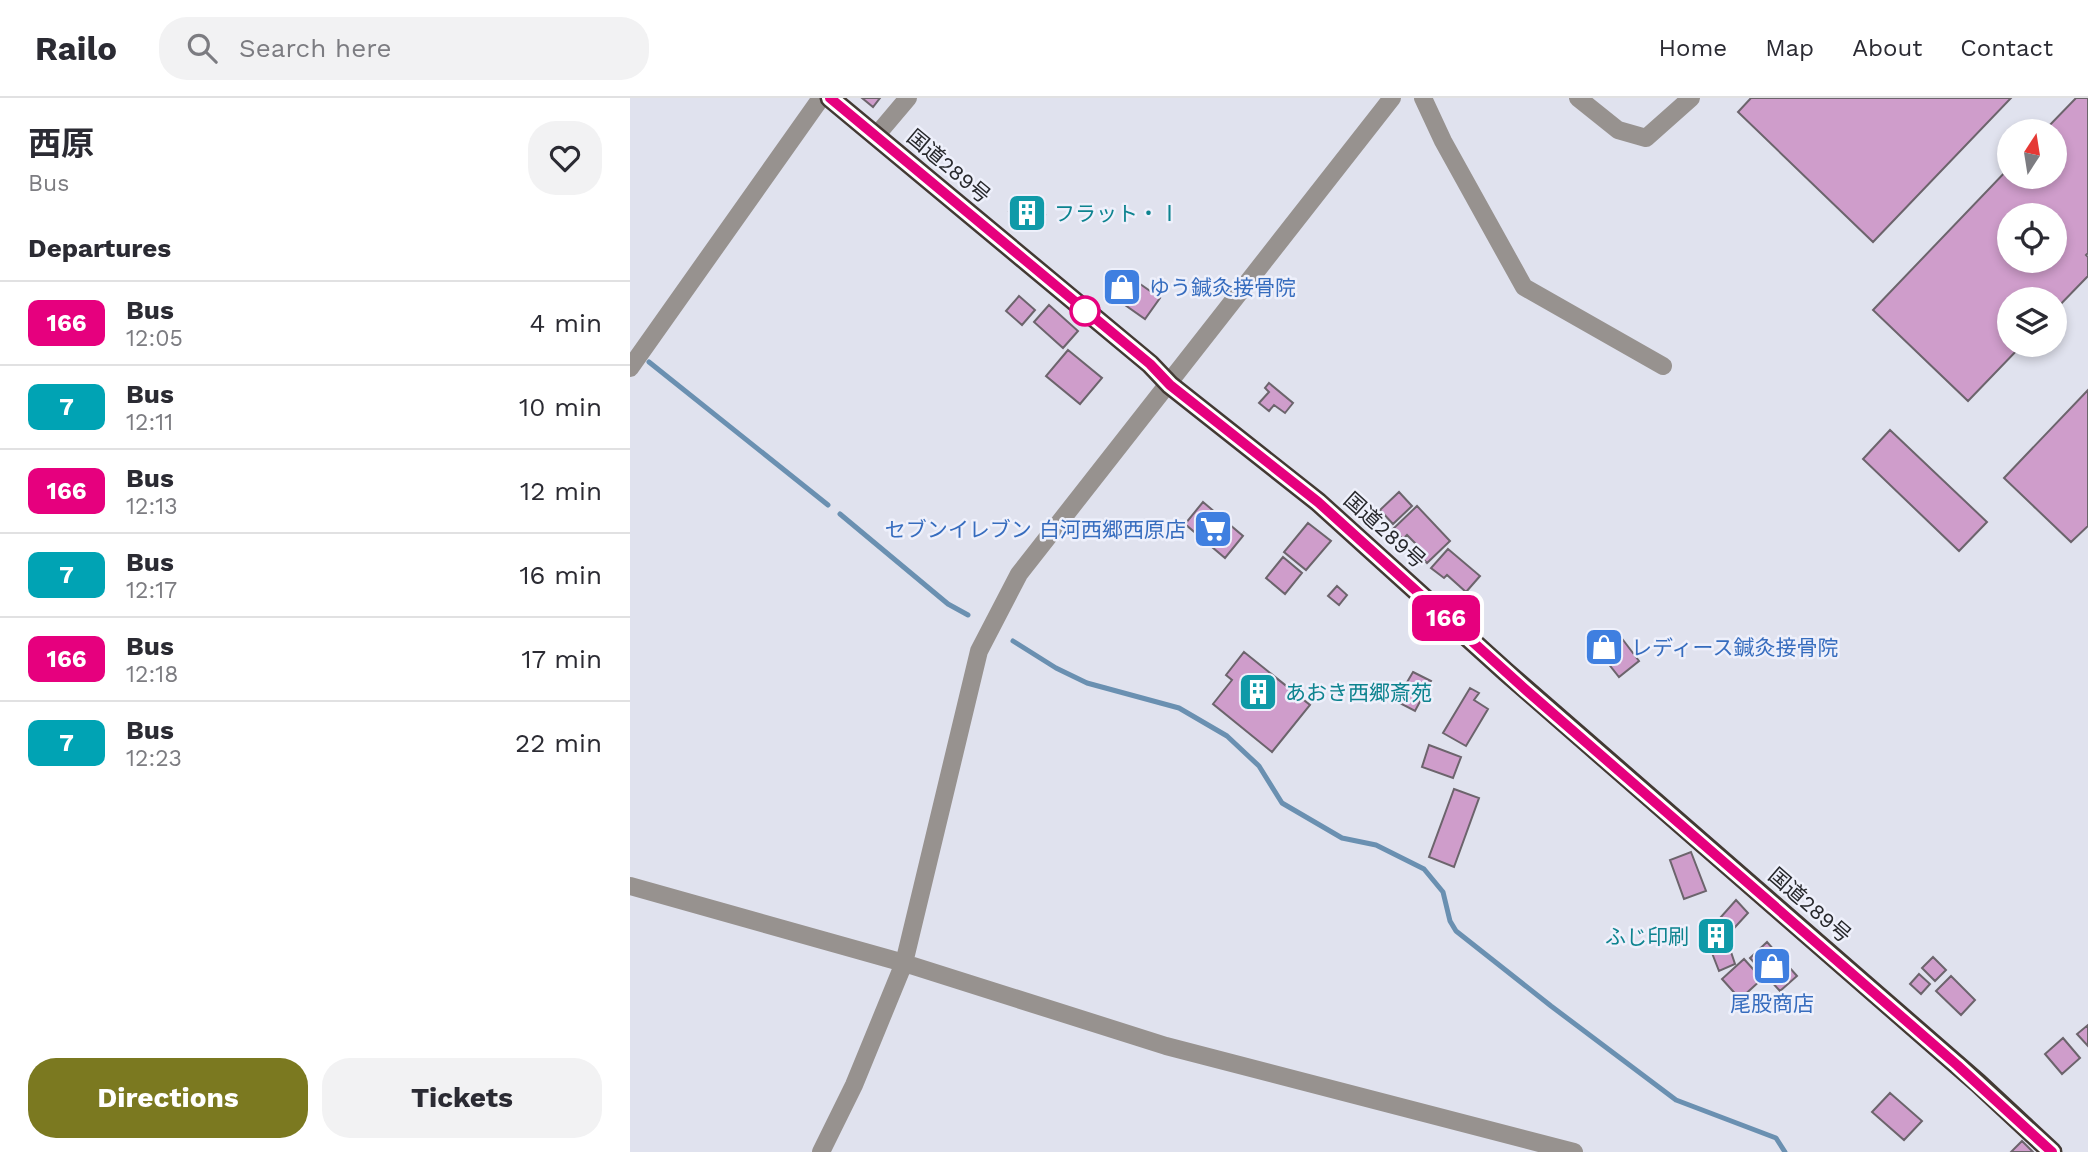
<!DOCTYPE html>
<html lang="en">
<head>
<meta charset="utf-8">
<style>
  body { margin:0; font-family:"Work Sans","Noto Sans JP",sans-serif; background:#f2f2f3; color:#2b2b33; height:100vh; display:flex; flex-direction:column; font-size:26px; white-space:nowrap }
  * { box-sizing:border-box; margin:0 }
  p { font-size:23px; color:#7c7c81 }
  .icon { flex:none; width:38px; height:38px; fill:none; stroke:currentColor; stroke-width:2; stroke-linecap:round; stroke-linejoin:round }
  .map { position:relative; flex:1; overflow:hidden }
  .side { display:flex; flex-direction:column; background:#fff; width:630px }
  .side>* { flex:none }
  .badge { padding:0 14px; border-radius:10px; font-size:24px; line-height:46px }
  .needle { width:46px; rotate:12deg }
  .fabs { position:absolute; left:1367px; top:21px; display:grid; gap:14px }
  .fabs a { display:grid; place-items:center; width:70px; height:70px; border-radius:50%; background:#fff; box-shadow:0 4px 10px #0003; font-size:35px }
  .map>.badge { position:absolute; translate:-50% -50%; box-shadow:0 0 0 4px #fff }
  h2 { padding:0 28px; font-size:26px; line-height:63px }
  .round { display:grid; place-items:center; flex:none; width:74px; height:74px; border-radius:28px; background:#f2f2f3 }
  .headline { display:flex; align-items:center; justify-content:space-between; height:119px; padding:0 28px }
  h1 { font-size:33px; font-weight:700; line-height:52px }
  .cta { display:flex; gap:14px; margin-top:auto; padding:14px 28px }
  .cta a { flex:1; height:80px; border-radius:28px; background:#7b7920; color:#fff; font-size:28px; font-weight:700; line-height:80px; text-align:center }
  .cta a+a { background:#f2f2f3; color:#2b2b33 }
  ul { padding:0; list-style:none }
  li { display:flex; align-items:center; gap:21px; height:84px; padding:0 28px; border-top:2px solid #e1e1e2 }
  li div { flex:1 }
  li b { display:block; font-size:26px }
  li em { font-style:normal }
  li .badge { min-width:77px; font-weight:700; text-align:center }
  header { display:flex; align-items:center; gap:42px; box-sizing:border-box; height:98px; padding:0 35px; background:#fff; border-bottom:2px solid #e1e1e2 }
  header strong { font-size:33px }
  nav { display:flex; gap:38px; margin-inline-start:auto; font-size:24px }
  .search { width:490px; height:63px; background:#f2f2f3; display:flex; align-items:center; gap:18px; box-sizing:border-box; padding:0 24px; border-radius:28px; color:#7c7c81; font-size:26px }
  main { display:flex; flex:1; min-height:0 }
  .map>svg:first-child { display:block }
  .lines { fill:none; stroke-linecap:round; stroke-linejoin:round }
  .stream { stroke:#6a90b1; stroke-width:5 }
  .building { fill:#cf9dcb; stroke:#6c646c; stroke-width:2; fill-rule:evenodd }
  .minor { stroke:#97928f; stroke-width:18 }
  .highway { stroke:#433a34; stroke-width:21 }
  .line-casing { stroke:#fff; stroke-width:16 }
  .line { stroke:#e6007e; stroke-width:10 }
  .stop-dot { fill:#fff; stroke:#e6007e; stroke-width:3.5 }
  .labels { text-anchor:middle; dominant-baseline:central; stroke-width:5; stroke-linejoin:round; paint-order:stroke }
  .street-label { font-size:21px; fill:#27282c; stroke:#eef0fb }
  .culture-label { font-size:21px; fill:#0d838f; stroke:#eef0fb; text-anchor:start }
  .shop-label { font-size:21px; fill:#366cbe; stroke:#eef0fb; text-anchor:start }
</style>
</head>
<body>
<header>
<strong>Railo</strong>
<div class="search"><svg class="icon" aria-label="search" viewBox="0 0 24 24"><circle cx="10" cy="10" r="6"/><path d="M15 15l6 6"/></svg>Search here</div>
<nav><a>Home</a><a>Map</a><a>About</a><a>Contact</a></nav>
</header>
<main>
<section class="side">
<div class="headline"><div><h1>西原</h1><p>Bus</p></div><a class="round"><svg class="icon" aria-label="heart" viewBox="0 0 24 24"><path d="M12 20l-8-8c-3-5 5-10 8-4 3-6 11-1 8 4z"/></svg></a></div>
<h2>Departures</h2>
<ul>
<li><span class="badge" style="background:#e6007e;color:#fff">166</span><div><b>Bus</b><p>12:05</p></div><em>4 min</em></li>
<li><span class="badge" style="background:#00a3b4;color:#fff">7</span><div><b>Bus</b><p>12:11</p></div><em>10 min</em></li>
<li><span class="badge" style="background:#e6007e;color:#fff">166</span><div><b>Bus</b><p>12:13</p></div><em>12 min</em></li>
<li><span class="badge" style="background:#00a3b4;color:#fff">7</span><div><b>Bus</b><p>12:17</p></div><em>16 min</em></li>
<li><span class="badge" style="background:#e6007e;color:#fff">166</span><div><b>Bus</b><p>12:18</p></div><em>17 min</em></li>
<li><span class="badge" style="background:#00a3b4;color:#fff">7</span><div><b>Bus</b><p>12:23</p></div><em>22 min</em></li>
</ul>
<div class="cta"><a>Directions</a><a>Tickets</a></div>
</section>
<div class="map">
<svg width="1458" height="1054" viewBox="0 0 1458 1054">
  <rect width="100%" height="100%" fill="#e0e2ee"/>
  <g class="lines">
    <path class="stream" d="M 19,264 L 198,407
      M 210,416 L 318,506 L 338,517
      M 383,543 L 426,570 L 457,585 L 549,610 L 597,638 L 629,668 L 652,705 L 712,740 L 746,747 L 794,771 L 813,794 L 820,823 L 826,833 L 921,908 L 1046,1002 L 1146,1040 L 1155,1054"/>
  </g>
  <path class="building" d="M 232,0 L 250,0 L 243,9 Z
    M 1121,0 L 1381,0 L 1243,144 L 1108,14 Z
    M 1446,0 L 1458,0 L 1458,155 L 1456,157 L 1458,159 L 1458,178 L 1424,213 L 1424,201 L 1379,201 L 1379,247 L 1392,247 L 1338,303 L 1243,212 L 1379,70 L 1379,79 L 1424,79 L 1424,33 L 1414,33 ZM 1379,117 L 1424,117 L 1424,163 L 1379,163 Z
    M 387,99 L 415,117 L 406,130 L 379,113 Z
    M 493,174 L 530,200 L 515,221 L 478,195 Z
    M 389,198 L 405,212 L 392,227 L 376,213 Z
    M 419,207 L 448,233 L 433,250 L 404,224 Z
    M 438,252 L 472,280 L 450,306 L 416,278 Z
    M 639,285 L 663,305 L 655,315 L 644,307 L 639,313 L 629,305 L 639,294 L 635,290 Z
    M 1458,292 L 1458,428 L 1441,444 L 1374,380 Z
    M 1260,332 L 1357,424 L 1329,453 L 1233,361 Z
    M 769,394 L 782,408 L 763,426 L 750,412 Z
    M 573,404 L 613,438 L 595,460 L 555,426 Z
    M 787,408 L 820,443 L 797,465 L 786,454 L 790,450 L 777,437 L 773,441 L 763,431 Z
    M 678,425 L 701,443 L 676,472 L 654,454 Z
    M 818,451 L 850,478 L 836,494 L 817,477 L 814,480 L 801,470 Z
    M 653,459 L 672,475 L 655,496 L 636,480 Z
    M 707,488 L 717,497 L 709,507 L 698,498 Z
    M 987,534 L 1009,563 L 989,579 L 966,550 Z
    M 614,554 L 680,607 L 642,654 L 583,606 L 602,582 L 596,577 Z
    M 783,574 L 801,583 L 785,613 L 766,603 Z
    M 840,590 L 849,595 L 844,602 L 858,611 L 836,648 L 813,635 Z
    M 799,647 L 831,659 L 823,680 L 792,669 Z
    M 824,691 L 849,700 L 824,769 L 799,759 Z
    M 1061,754 L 1076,793 L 1054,801 L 1040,762 Z
    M 1106,802 L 1118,815 L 1096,839 L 1105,866 L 1089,873 L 1075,837 Z
    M 1137,844 L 1167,878 L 1150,893 L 1120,860 Z
    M 1303,859 L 1316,872 L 1305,883 L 1292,870 Z
    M 1114,861 L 1132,881 L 1110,901 L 1092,881 Z
    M 1289,876 L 1300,886 L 1291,896 L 1280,886 Z
    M 1321,878 L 1345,902 L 1331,917 L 1306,893 Z
    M 1458,927 L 1458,948 L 1447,936 Z
    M 1433,940 L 1450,960 L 1432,976 L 1415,956 Z
    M 1260,995 L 1292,1023 L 1274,1042 L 1242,1014 Z
    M 1392,1043 L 1403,1054 L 1381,1054 Z"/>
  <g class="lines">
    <path class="minor" d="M 793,0 L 813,43 L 894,189 L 1033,268
      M 948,0 L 988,32 L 1016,40 L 1061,0
      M 245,39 L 278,0
      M 0,270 L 191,0
      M 0,788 L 274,865 L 536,948 L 944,1054
      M 191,1054 L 224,987 L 274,865 L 349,553 L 389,476 L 762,0"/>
    <path class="highway" d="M 200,0 L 520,266 L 540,287 L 688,404 L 876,574 L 1348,985 L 1422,1054"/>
  </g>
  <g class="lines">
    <g class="line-casing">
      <path id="line" d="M 200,0 L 520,266 L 540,287 L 688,404 L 896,592 L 1327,967 L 1422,1054"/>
    </g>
    <use href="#line" class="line"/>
  </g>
  <defs>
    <g id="building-square" transform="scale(2.0125)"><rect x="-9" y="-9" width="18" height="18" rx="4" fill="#0f9aa8" stroke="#eef0fb"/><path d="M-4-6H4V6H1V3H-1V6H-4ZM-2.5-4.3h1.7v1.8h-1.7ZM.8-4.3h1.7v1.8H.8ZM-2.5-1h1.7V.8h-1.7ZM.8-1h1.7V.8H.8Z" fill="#fff"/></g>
    <g id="shop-square" transform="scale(2.0125)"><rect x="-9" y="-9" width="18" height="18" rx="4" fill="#3f7fe0" stroke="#eef0fb"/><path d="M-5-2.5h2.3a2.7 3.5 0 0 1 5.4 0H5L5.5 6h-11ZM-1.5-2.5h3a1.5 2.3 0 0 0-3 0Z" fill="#fff"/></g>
    <g id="supermarket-square" transform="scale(2.0125)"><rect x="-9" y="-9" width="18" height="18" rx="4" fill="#3f7fe0" stroke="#eef0fb"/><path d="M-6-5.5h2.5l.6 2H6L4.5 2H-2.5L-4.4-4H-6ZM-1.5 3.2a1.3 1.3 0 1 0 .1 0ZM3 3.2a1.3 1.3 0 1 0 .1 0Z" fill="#fff"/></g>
  </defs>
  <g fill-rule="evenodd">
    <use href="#building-square" x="397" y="115"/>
    <use href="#shop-square" x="492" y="189"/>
    <use href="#supermarket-square" x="583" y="431"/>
    <use href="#shop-square" x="974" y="549"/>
    <use href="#building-square" x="628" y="594"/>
    <use href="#building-square" x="1086" y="838"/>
    <use href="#shop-square" x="1142" y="868"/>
  </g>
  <circle class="stop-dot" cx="455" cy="213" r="14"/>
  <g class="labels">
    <g class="street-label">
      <text transform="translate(319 68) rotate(40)">国道289号</text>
      <text transform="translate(755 432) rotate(42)">国道289号</text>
      <text transform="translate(1180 807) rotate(41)">国道289号</text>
    </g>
    <g class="culture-label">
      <text x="424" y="115">フラット・Ⅰ</text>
      <text x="655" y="594">あおき西郷斎苑</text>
      <text x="1059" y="838" text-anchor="end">ふじ印刷</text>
    </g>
    <g class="shop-label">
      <text x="519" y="189">ゆう鍼灸接骨院</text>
      <text x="556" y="431" text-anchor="end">セブンイレブン 白河西郷西原店</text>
      <text x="1001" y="549">レディース鍼灸接骨院</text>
      <text x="1142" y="905" text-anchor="middle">尾股商店</text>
    </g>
  </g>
</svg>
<div class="fabs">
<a><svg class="needle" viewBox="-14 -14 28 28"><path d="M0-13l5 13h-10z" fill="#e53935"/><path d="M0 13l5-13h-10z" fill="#7c7c81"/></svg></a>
<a><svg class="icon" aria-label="locate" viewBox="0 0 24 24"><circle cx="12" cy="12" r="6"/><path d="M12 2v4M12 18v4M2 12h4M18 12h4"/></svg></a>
<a><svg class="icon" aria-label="layers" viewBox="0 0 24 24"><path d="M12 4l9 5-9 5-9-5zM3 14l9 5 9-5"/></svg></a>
</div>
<b class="badge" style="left:816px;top:520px;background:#e6007e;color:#fff">166</b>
</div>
</main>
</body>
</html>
